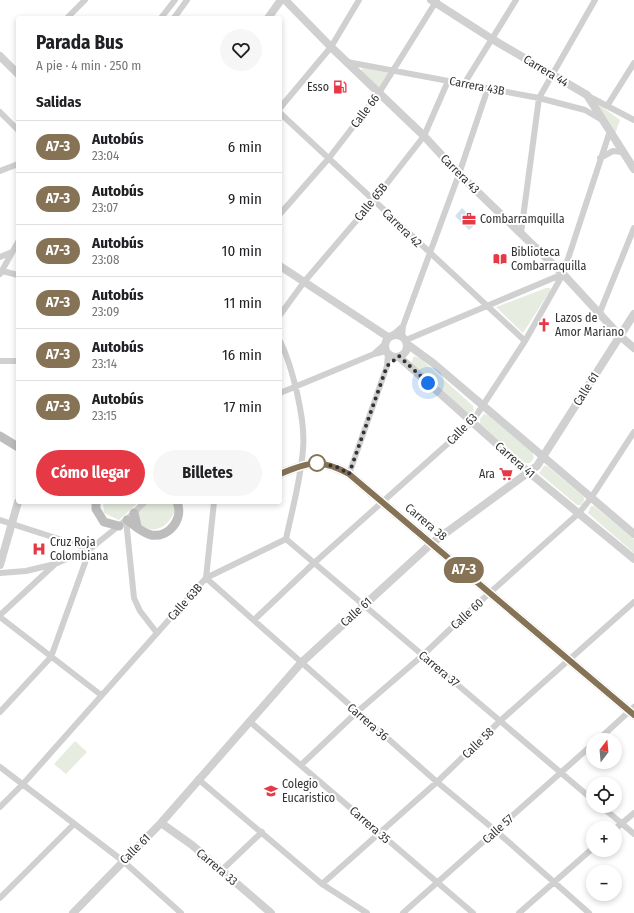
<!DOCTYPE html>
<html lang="es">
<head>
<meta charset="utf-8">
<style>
  body { margin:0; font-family:"Fira Sans Condensed",sans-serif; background:#f6f6f6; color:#202124; height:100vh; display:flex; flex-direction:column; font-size:15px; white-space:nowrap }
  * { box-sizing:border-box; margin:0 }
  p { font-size:13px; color:#757577 }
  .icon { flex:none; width:22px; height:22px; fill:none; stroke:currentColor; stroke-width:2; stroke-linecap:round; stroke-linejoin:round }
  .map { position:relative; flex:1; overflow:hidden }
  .sheet { position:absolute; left:16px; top:16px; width:266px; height:488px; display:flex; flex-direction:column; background:#fff; border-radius:4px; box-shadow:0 2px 6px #0003 }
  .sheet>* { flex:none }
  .badge { padding:0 8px; border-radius:13px; font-size:14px; line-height:26px }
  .needle { width:26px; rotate:16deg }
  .tools { position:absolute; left:586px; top:733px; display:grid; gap:8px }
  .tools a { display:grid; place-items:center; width:36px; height:36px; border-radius:50%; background:#fff; box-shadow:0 2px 6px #0003; font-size:20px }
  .you { position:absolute; width:20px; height:20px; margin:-10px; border:3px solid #fff; border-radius:50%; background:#1a73e8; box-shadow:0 0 0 6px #1a73e833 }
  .map>.badge { position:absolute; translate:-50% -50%; box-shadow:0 0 0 2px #fff }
  h2 { padding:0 20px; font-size:15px; line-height:36px }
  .round { display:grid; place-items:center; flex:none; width:42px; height:42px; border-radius:21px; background:#f6f6f6 }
  .overview { display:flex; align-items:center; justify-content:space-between; height:68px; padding:0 20px }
  h1 { font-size:19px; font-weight:700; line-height:30px }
  .button { display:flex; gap:8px; margin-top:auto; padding:8px 20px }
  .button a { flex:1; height:46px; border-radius:24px; background:#e63946; color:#fff; font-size:16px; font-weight:700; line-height:46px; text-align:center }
  .button a+a { background:#f6f6f6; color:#202124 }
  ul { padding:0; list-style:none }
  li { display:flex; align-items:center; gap:12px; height:52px; padding:0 20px; border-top:1px solid #e0e0e0 }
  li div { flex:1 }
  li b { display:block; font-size:15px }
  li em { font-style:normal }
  li .badge { min-width:44px; font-weight:700; text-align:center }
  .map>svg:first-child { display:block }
  .green { fill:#e6ecdf }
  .water { fill:#cfe2ee }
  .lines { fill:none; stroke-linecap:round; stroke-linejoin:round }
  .minor { stroke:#d0d0d0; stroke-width:6 }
  .tertiary { stroke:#d0d0d0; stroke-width:8 }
  .secondary { stroke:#bdbdbd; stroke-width:9 }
  .line-casing { stroke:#fff; stroke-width:9 }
  .line { stroke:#867356; stroke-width:6 }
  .walk { stroke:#333; stroke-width:4; stroke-dasharray:0 7.2 }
  .stop-dot { fill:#fff; stroke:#867356; stroke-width:2 }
  .labels { text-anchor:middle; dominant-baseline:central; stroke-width:4; stroke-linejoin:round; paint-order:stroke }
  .street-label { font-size:12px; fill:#333; stroke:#fff }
  .poi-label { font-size:12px; fill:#333; stroke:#fff; text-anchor:start }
</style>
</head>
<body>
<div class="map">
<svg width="634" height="913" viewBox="0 0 634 913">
  <rect width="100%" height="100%" fill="#fff"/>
  <path class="green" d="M 363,68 L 388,73 L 379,88 L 361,71 Z
    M 597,103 L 620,120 L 615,134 Z
    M 546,288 L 550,288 L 550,291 L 523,333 L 496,307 Z
    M 414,356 L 421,359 L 473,406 L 474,410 L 471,413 L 467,413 L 411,363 Z
    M 484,414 L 488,415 L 532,452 L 534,458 L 530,463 L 525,463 L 480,424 L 480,419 Z
    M 544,466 L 547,466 L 584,497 L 584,501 L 581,505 L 577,505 L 539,473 Z
    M 103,502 L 139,502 L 119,520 L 104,513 Z
    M 150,502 L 167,502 L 175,505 L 176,508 C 170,526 154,538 137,522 L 138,512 Z
    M 591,506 L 594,506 L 634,539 L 634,553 L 588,513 Z
    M 75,741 L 87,752 L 66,774 L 54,764 Z"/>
  <path class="water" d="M 462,208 L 477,223 L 469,230 L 455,216 Z"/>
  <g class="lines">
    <path class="minor" d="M 67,18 L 85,0
      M 161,18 L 175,0
      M 174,18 L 187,0
      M 347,62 L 539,98 L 585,110 L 602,120
      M 464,84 L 516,0
      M 588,96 L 634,120
      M 607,106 L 634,63
      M 280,108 L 331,47 L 359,0
      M 0,112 L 18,130
      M 280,113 L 525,341
      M 600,158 L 613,151 L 622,152
      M 0,171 L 18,164
      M 280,214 L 329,158 L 379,93 L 437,0
      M 521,233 L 539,98 L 595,0
      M 0,257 L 12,252
      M 2,271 L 18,275
      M 0,274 L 18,242
      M 600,312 L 634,228
      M 280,315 L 304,282 L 374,200 L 424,136 L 448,81
      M 394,334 L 403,326
      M 402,336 L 403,326 L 459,174 L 488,88
      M 406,340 L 563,274
      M 375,353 L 385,344
      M 0,361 L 18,361
      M 280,393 L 374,354 L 386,351
      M 349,474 L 387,366 L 388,354
      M 214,502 L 206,578 L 437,782 L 496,831 L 589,913
      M 0,520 L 90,549 L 51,657 L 0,712
      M 126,520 L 134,598 L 140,611 L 157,633
      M 286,539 L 593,800
      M 0,573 L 26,571 L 55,564 L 90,549 L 126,520 L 145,502
      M 0,615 L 54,565
      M 0,617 L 101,695
      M 254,620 L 314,563 L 472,422 L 525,341 L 563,274 L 610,131
      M 249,721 L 473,913
      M 598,740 L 634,707
      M 301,765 L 357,712 L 423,655 L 465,615 L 579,513 L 591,498 L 634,432
      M 0,767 L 123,861 L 181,913
      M 198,779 L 322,884 L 367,913
      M 601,806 L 634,834
      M 0,807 L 23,784 L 206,578 L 286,539 C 292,510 301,479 303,449 C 306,421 292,365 280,341
      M 615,829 L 634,813
      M 222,870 L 262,832
      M 322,884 L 437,782 L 500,721 L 634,602
      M 0,898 L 74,824
      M 403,913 L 593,744
      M 519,913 L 593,848"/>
    <path class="tertiary" d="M 285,0 L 331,47 L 424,136 L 459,174 L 563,274 L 620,336 L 634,348
      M 431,0 L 492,39 L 587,95 L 634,169
      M 268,18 L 281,0
      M 0,56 L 18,74
      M 280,266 L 388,337
      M385 346a11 11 0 1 1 22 0a11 11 0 1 1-22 0Z
      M 407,344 L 433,363 L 634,534
      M 399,357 L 526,470 L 634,559
      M 0,565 L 18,502
      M 161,823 L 192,845 L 271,913
      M 73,913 L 161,823 L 301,663 L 432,543 L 537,466 L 634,314"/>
    <path class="secondary" d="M 0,436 L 18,447
      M 280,474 C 308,462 321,458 349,474 L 634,715
      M 96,502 L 96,509 L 104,522 L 119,526
      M 134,513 L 137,526
      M 127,520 C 134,525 142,533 151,535 C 169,538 184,519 177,502"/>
  </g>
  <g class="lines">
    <g class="line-casing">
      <path id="line" d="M 280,474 C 308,462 321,458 349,474 L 634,715"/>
    </g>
    <use href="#line" class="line"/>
    <path class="walk" d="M 317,463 L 313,463 L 335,466 L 349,474 L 387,366 L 399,356 L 428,383"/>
  </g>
  <defs>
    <g id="fuel-bare" transform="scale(1.08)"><path d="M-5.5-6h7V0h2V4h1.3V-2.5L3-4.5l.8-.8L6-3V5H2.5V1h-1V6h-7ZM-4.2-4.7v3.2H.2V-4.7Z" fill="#e63946" stroke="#fff" stroke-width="2.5" paint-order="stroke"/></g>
    <g id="office-bare" transform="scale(1.08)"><path d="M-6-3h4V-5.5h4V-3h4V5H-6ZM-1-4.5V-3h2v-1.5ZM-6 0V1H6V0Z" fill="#e63946" stroke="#fff" stroke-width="2.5" paint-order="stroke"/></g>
    <g id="library-bare" transform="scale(1.08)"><path d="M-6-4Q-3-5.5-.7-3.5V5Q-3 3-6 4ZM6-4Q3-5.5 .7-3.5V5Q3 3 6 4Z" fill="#e63946" stroke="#fff" stroke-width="2.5" paint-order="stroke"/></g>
    <g id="church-bare" transform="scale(1.08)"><path d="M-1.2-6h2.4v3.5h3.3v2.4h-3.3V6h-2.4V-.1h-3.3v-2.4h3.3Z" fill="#e63946" stroke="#fff" stroke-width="2.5" paint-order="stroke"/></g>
    <g id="supermarket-bare" transform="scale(1.08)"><path d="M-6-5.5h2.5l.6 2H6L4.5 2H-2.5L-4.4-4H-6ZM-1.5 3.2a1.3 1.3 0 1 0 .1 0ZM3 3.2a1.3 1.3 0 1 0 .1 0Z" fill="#e63946" stroke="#fff" stroke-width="2.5" paint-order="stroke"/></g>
    <g id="hospital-bare" transform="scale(1.08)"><path d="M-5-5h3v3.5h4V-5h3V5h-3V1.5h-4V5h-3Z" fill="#e63946" stroke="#fff" stroke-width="2.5" paint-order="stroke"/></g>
    <g id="school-bare" transform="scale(1.08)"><path d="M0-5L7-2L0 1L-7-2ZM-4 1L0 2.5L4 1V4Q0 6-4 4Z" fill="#e63946" stroke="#fff" stroke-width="2.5" paint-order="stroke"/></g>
  </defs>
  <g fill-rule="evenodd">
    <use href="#fuel-bare" x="340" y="87"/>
    <use href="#office-bare" x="469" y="219"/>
    <use href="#library-bare" x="500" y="259"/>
    <use href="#church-bare" x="544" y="325"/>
    <use href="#supermarket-bare" x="506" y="474"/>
    <use href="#hospital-bare" x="39" y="549"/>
    <use href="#school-bare" x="271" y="791"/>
  </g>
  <circle class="stop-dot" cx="317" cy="463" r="8"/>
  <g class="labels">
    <g class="street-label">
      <text transform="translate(546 71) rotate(31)">Carrera 44</text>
      <text transform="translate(477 86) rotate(11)">Carrera 43B</text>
      <text transform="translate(365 111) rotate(-53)">Calle 66</text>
      <text transform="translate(460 174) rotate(45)">Carrera 43</text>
      <text transform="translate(371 202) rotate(-51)">Calle 65B</text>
      <text transform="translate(402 228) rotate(44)">Carrera 42</text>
      <text transform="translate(586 389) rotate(-58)">Calle 61</text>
      <text transform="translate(462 429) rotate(-46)">Calle 63</text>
      <text transform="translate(515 460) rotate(41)">Carrera 41</text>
      <text transform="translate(426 522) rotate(40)">Carrera 38</text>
      <text transform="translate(185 602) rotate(-48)">Calle 63B</text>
      <text transform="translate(356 612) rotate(-42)">Calle 61</text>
      <text transform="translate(467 614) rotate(-42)">Calle 60</text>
      <text transform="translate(439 669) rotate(40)">Carrera 37</text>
      <text transform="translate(368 722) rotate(41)">Carrera 36</text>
      <text transform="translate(478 743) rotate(-44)">Calle 58</text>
      <text transform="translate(370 825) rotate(41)">Carrera 35</text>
      <text transform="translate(498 829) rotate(-42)">Calle 57</text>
      <text transform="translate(135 849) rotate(-45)">Calle 61</text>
      <text transform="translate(217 867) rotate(40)">Carrera 33</text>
    </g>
    <g class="poi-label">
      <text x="329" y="87" text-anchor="end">Esso</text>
      <text x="480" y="219">Combarramquilla</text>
      <text x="511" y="252">Biblioteca<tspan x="511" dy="14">Combarraquilla</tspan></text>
      <text x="555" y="318">Lazos de<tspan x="555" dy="14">Amor Mariano</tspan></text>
      <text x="495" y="474" text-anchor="end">Ara</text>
      <text x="50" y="542">Cruz Roja<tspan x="50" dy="14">Colombiana</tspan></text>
      <text x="282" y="784">Colegio<tspan x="282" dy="14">Eucaristico</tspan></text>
    </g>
  </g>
</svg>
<div class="tools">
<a><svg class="needle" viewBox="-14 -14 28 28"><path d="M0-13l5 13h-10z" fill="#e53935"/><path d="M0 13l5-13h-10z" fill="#757577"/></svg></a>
<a><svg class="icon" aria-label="locate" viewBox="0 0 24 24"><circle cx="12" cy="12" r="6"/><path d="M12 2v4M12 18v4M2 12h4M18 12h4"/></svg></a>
<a>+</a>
<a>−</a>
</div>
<div class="you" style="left:428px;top:383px"></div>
<b class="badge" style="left:464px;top:570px;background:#867356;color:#fff">A7-3</b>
<section class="sheet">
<div class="overview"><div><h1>Parada Bus</h1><p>A pie · 4 min · 250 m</p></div><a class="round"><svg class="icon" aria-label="heart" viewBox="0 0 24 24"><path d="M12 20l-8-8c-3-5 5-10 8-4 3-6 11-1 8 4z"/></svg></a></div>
<h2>Salidas</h2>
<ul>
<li><span class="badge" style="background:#867356;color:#fff">A7-3</span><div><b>Autobús</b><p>23:04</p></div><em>6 min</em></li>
<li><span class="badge" style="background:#867356;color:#fff">A7-3</span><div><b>Autobús</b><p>23:07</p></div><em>9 min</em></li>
<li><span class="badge" style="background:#867356;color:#fff">A7-3</span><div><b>Autobús</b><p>23:08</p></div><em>10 min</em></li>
<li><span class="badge" style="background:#867356;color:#fff">A7-3</span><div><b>Autobús</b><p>23:09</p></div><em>11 min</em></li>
<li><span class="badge" style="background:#867356;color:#fff">A7-3</span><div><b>Autobús</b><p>23:14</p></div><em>16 min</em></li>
<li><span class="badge" style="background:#867356;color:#fff">A7-3</span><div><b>Autobús</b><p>23:15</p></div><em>17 min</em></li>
</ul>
<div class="button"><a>Cómo llegar</a><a>Billetes</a></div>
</section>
</div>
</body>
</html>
